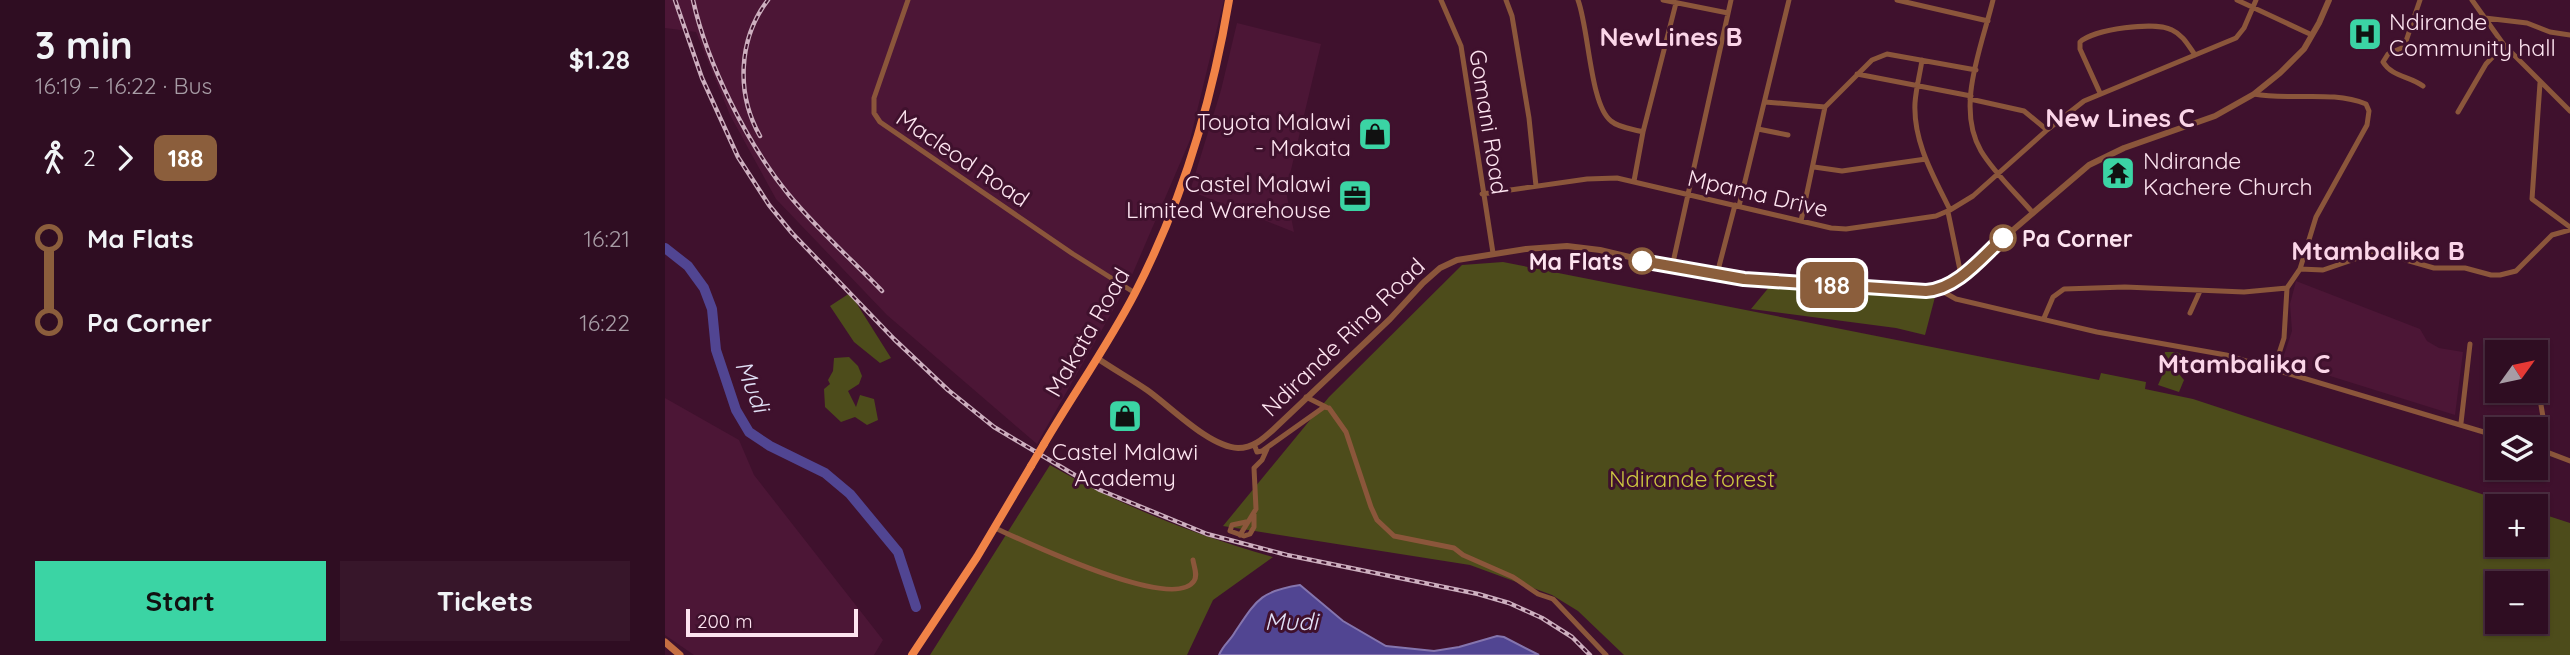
<!DOCTYPE html>
<html lang="en">
<head>
<meta charset="utf-8">
<style>
  body { margin:0; font-family:Quicksand,sans-serif; background:#37162a; color:#f1f3f6; height:100vh; display:flex; flex-direction:column; font-size:26px; white-space:nowrap }
  * { box-sizing:border-box; margin:0 }
  p { font-size:23px; color:#a79ca5 }
  .icon { flex:none; width:38px; height:38px; fill:none; stroke:currentColor; stroke-width:2; stroke-linecap:round; stroke-linejoin:round }
  .map { position:relative; flex:1; overflow:hidden }
  .drawer { display:flex; flex-direction:column; background:#2f0d22; width:665px }
  .drawer>* { flex:none }
  .badge { padding:0 14px; border-radius:10px; font-size:24px; line-height:46px }
  .needle { width:46px; rotate:57deg }
  .controls { position:absolute; left:1820px; top:340px; display:grid; gap:14px }
  .controls a { display:grid; place-items:center; width:63px; height:63px; border-radius:0px; background:#2f0d22; box-shadow:0 2px 5px #0004,0 0 0 2px #4a2d40; font-size:35px }
  .scale { position:absolute; left:21px; bottom:18px; width:172px; box-sizing:border-box; padding-left:7px; border:4px solid #fde4f0; border-top:0; font-size:19px; line-height:24px; white-space:nowrap; color:#fde4f0; -webkit-text-stroke:5px #3f112d; paint-order:stroke }
  .map>.badge { position:absolute; translate:-50% -50%; box-shadow:0 0 0 4px #fff }
  .legs { display:flex; align-items:center; gap:10px; height:77px; padding:0 35px; font-size:23px }
  .legs p { margin-inline-start:auto }
  .summary { display:flex; align-items:center; justify-content:space-between; height:119px; padding:0 35px }
  h1 { font-size:38px; font-weight:800; line-height:52px }
  .button { display:flex; gap:14px; margin-top:auto; padding:14px 35px }
  .button a { flex:1; height:80px; border-radius:0px; background:#3bd4a4; color:#111; font-size:28px; font-weight:800; line-height:80px; text-align:center }
  .button a+a { background:#37162a; color:#f1f3f6 }
  ul { padding:0 35px; list-style:none }
  li { display:flex; align-items:center; gap:24px; height:84px; font-size:26px }
  li i { display:grid; place-items:center; width:10px; height:100%; margin:0 9px; background:currentColor }
  li i::after { content:''; width:18px; height:18px; margin:-9px; border:5px solid; border-radius:50%; background:#2f0d22 }
  li p { margin-inline-start:auto }
  li:first-child i { background:linear-gradient(#0000 50%,currentColor 0) }
  li:last-child i { background:linear-gradient(currentColor 50%,#0000 0) }
  main { display:flex; flex:1; min-height:0 }
  .map>svg:first-child { display:block }
  .built { fill:#4c1636 }
  .green { fill:#4d4c1b; fill-rule:evenodd }
  .water { fill:#514592; stroke:#8575ae; stroke-width:2 }
  .lines { fill:none; stroke-linecap:round; stroke-linejoin:round }
  .river { stroke:#514592; stroke-width:10 }
  .minor { stroke:#8b563b; stroke-width:5 }
  .tertiary { stroke:#8b563b; stroke-width:6 }
  .secondary { stroke:#c56f42; stroke-width:7 }
  .primary { stroke:#f18347; stroke-width:8 }
  .rail-casing { stroke:#cdafbf; stroke-width:4.5 }
  .rail { stroke:#3f112d; stroke-width:2; stroke-dasharray:5; stroke-linecap:butt }
  .primary-bridge { stroke:#f18347; stroke-width:8 }
  .line-1-casing { stroke:#fff; stroke-width:16 }
  .line-1 { stroke:#8b5e3c; stroke-width:10 }
  .stop-1-dot { fill:#fff; stroke:#8b5e3c; stroke-width:3.5 }
  .labels { text-anchor:middle; dominant-baseline:central; stroke-width:6; stroke-linejoin:round; paint-order:stroke }
  .poi-label { font-size:23px; fill:#fde4f0; stroke:#3f112d; text-anchor:start }
  .street-label { font-size:23px; fill:#fde4f0; stroke:#3f112d }
  .stop-label { font-size:23px; font-weight:bold; fill:#fde4f0; stroke:#3f112d; text-anchor:start }
  .park-label { font-size:23px; fill:#ccc740; stroke:#3f112d }
  .water-label { font-size:24px; font-style:italic; fill:#e0e0f6; stroke:#3f112d }
  .quarter-label { font-size:26px; font-weight:bold; fill:#fbd5e8; stroke:#3f112d }
</style>
</head>
<body>
<main>
<section class="drawer">
<div class="summary"><div><h1>3 min</h1><p>16:19 – 16:22 · Bus</p></div><b>$1.28</b></div>
<div class="legs"><svg class="icon" aria-label="walk" viewBox="0 0 24 24"><circle cx="13" cy="4" r="2"/><path d="M13 8l-2 6 4 7M11 14l-3 7M7 12l3-4h3l4 4"/></svg>2<svg class="icon" aria-label="forward" viewBox="0 0 24 24"><path d="M9 5l7 7-7 7"/></svg><b class="badge" style="background:#8b5e3c;color:#fff">188</b></div>
<ul>
<li><i style="color:#8b5e3c"></i><b>Ma Flats</b><p>16:21</p></li>
<li><i style="color:#8b5e3c"></i><b>Pa Corner</b><p>16:22</p></li>
</ul>
<div class="button"><a>Start</a><a>Tickets</a></div>
</section>
<div class="map">
<svg width="1905" height="655" viewBox="0 0 1905 655">
  <rect width="100%" height="100%" fill="#3f112d"/>
  <path class="built" d="M 0,0 L 559,0 L 525,140 L 464,282 L 372,444 L 222,315 L 111,199 L 65,115 L 31,32 L 0,28 Z
    M 572,23 L 656,44 L 621,191 L 629,232 L 525,191 L 556,90 Z
    M 1631,281 L 1755,329 L 1762,341 L 1774,348 L 1798,352 L 1790,415 L 1617,361 L 1627,331 L 1625,304 Z
    M 0,398 L 74,440 L 89,475 L 218,640 L 209,655 L 29,655 L 0,635 Z"/>
  <path class="green" d="M 838,262 L 1434,380 L 1436,373 L 1481,382 L 1480,389 L 1528,399 L 1853,506 L 1832,506 L 1832,544 L 1871,544 L 1871,512 L 1905,523 L 1905,655 L 959,655 L 913,611 L 887,595 L 805,565 L 558,526 L 664,397 L 797,265 ZM 1832,583 L 1871,583 L 1871,621 L 1832,621 Z
    M 1105,286 L 1270,297 L 1260,335 L 1231,328 L 1086,309 Z
    M 185,293 L 226,358 L 215,363 L 189,342 L 165,306 Z
    M 1500,352 L 1512,352 L 1522,358 L 1514,374 L 1519,380 L 1514,392 L 1493,385 L 1500,369 L 1496,366 Z
    M 184,357 L 193,366 L 197,376 L 194,384 L 183,391 L 191,407 L 195,395 L 209,399 L 213,420 L 202,425 L 190,417 L 176,422 L 160,407 L 159,389 L 165,384 L 163,380 L 168,371 L 169,358 Z
    M 385,465 C 458,507 528,534 608,557 L 548,600 L 522,655 L 265,655 Z"/>
  <path class="water" d="M 635,585 L 678,621 L 721,646 L 769,651 L 794,647 L 832,636 L 839,637 L 874,655 L 554,655 C 558,645 565,641 570,632 C 591,601 595,591 635,585 Z"/>
  <g class="lines">
    <path class="river" d="M 0,248 L 23,266 L 39,288 L 47,309 L 51,350 L 71,410 L 84,432 L 105,446 L 160,473 L 185,494 L 233,552 L 251,607"/>
    <path class="minor" d="M 243,0 L 209,98 L 209,113 L 215,122 L 408,254 L 470,293
      M 776,0 L 796,46 L 828,253
      M 841,0 L 847,16 L 864,118 L 871,186
      M 913,0 C 924,29 925,105 946,121 C 954,128 968,129 978,132
      M 998,0 L 1063,13
      M 1232,0 L 1323,21
      M 1328,0 C 1317,46 1290,107 1316,151 C 1330,174 1351,193 1368,213
      M 1572,0 L 1647,35
      M 1755,0 L 1739,47 L 1723,54 L 1718,62 C 1727,77 1745,76 1758,86
      M 1807,0 L 1839,45 L 1905,111
      M 1820,18 L 1862,23 L 1885,32 L 1905,35
      M 1257,60 C 1255,74 1251,88 1250,103 C 1248,142 1269,177 1285,210
      M 1192,74 L 1306,96
      M 1875,83 L 1867,199 L 1905,227
      M 1435,93 L 1415,49 L 1415,42 C 1429,29 1490,21 1507,30 C 1518,35 1523,45 1530,55
      M 1589,94 C 1626,101 1666,90 1701,104 L 1704,111 L 1702,125 L 1651,217 L 1635,269 L 1622,288 L 1619,338 L 1609,369
      M 1305,99 L 1359,111 L 1382,130
      M 1100,102 L 1160,107
      M 1793,112 L 1821,64 L 1839,45
      M 1093,129 L 1123,135
      M 1149,167 L 1177,171 L 1261,159
      M 969,181 L 978,132 L 1011,3
      M 817,194 L 922,179 L 952,178 L 1166,228 L 1181,229 L 1216,224 L 1271,216 L 1285,210 L 1308,196 L 1382,130 L 1419,101 L 1571,38 L 1579,28 L 1591,0
      M 1074,206 L 1124,0
      M 1283,212 L 1296,275
      M 1136,221 L 1160,107 L 1207,60 L 1222,54 L 1311,70
      M 1007,267 L 1066,0
      M 1635,269 L 1658,270 L 1702,255 L 1720,254 L 1769,268 L 1800,268 L 1826,275 L 1835,275 L 1851,271 L 1887,235 L 1905,230
      M 1052,274 L 1070,205
      M 1275,290 L 1291,299 L 1432,332 L 1561,355 L 1832,436
      M 1525,313 L 1535,291
      M 1379,318 L 1388,297 L 1399,289 L 1460,287 L 1579,292 L 1622,288
      M 641,397 L 661,407
      M 1876,405 L 1880,429 L 1877,451
      M 1796,423 L 1805,344
      M 589,444 L 592,452 L 597,451 L 659,407 L 664,408 L 681,432 L 706,507 L 712,520 L 729,536 L 789,548 L 798,555 L 848,577 L 873,594 L 888,599 L 941,655
      M 1871,448 L 1905,461
      M 581,522 L 567,525 L 565,531 L 579,536 L 585,534 L 589,527 L 589,514
      M 330,528 C 359,541 508,613 529,581 C 533,575 529,567 528,560
      M 575,535 L 591,509 L 589,468 L 597,460 L 602,449"/>
    <path class="tertiary" d="M 432,358 C 448,369 466,379 482,390 C 505,406 544,447 573,448 C 589,448 599,438 610,428 L 725,319 L 758,283 L 775,268 L 792,260 L 861,249 L 902,246 L 935,250 L 1007,267 L 1079,279 L 1247,291 L 1275,290 L 1285,284 L 1424,165 L 1459,148 L 1550,116 L 1589,94 L 1615,73 L 1639,49 L 1654,23 L 1664,0"/>
    <path class="secondary" d="M 0,642 L 15,655"/>
    <path class="primary" d="M 379,444 C 409,393 443,345 470,293 C 517,202 547,101 564,0
      M 247,655 L 312,557 L 366,466"/>
    <g class="rail-casing">
      <path id="rail" d="M 10,0 L 37,78 L 73,157 L 104,205 L 127,233 L 229,339 L 283,390 L 329,427 L 435,490 L 542,534 L 622,555 L 813,594 L 844,603 L 877,618 L 907,637 L 925,655
        M 28,0 C 42,64 83,145 124,195 C 152,229 186,259 217,291
        M 95,136 C 71,94 73,39 103,0"/>
    </g>
    <use href="#rail" class="rail"/>
    <path class="primary-bridge" d="M 366,466 L 379,444"/>
  </g>
  <g class="lines">
    <g class="line-1-casing">
      <path id="line-1" d="M 977,261 L 1079,279 L 1261,291 C 1292,289 1316,258 1338,238"/>
    </g>
    <use href="#line-1" class="line-1"/>
  </g>
  <defs>
    <g id="hospital-square" transform="scale(1.75)"><rect x="-9" y="-9" width="18" height="18" rx="4" fill="#3bd4a4" stroke="#3f112d"/><path d="M-5-5h3v3.5h4V-5h3V5h-3V1.5h-4V5h-3Z" fill="#111"/></g>
    <g id="shop-square" transform="scale(1.75)"><rect x="-9" y="-9" width="18" height="18" rx="4" fill="#3bd4a4" stroke="#3f112d"/><path d="M-5-2.5h2.3a2.7 3.5 0 0 1 5.4 0H5L5.5 6h-11ZM-1.5-2.5h3a1.5 2.3 0 0 0-3 0Z" fill="#111"/></g>
    <g id="temple-square" transform="scale(1.75)"><rect x="-9" y="-9" width="18" height="18" rx="4" fill="#3bd4a4" stroke="#3f112d"/><path d="M0-6L5-2H3V0L6.5 2.5H4V6H1.5V3h-3V6H-4V2.5H-6.5L-3 0V-2H-5Z" fill="#111"/></g>
    <g id="office-square" transform="scale(1.75)"><rect x="-9" y="-9" width="18" height="18" rx="4" fill="#3bd4a4" stroke="#3f112d"/><path d="M-6-3h4V-5.5h4V-3h4V5H-6ZM-1-4.5V-3h2v-1.5ZM-6 0V1H6V0Z" fill="#111"/></g>
  </defs>
  <g fill-rule="evenodd">
    <use href="#hospital-square" x="1700" y="34"/>
    <use href="#shop-square" x="710" y="134"/>
    <use href="#temple-square" x="1453" y="173"/>
    <use href="#office-square" x="690" y="196"/>
    <use href="#shop-square" x="460" y="416"/>
  </g>
  <g class="stop-1-dot">
    <circle cx="1338" cy="238" r="12"/>
    <circle cx="977" cy="261" r="12"/>
  </g>
  <g class="labels">
    <g class="poi-label">
      <text x="1724" y="21">Ndirande<tspan x="1724" dy="26">Community hall</tspan></text>
      <text x="686" y="121" text-anchor="end">Toyota Malawi<tspan x="686" dy="26">- Makata</tspan></text>
      <text x="1478" y="160">Ndirande<tspan x="1478" dy="26">Kachere Church</tspan></text>
      <text x="666" y="183" text-anchor="end">Castel Malawi<tspan x="666" dy="26">Limited Warehouse</tspan></text>
      <text x="460" y="451" text-anchor="middle">Castel Malawi<tspan x="460" dy="26">Academy</tspan></text>
    </g>
    <g class="street-label">
      <text transform="translate(824 122) rotate(81)">Gomani Road</text>
      <text transform="translate(298 158) rotate(34)">Macleod Road</text>
      <text transform="translate(1093 193) rotate(13)">Mpama Drive</text>
      <text transform="translate(422 332) rotate(-60)">Makata Road</text>
      <text transform="translate(678 337) rotate(-44)">Ndirande Ring Road</text>
    </g>
    <g class="stop-label">
      <text x="1357" y="238">Pa Corner</text>
      <text x="958" y="261" text-anchor="end">Ma Flats</text>
    </g>
    <g class="park-label">
      <text x="1027" y="478">Ndirande forest</text>
    </g>
    <g class="water-label">
      <text transform="translate(88 386) rotate(68)">Mudi</text>
      <text x="626" y="621">Mudi</text>
    </g>
    <g class="quarter-label">
      <text x="1006" y="36">NewLines B</text>
      <text x="1455" y="117">New Lines C</text>
      <text x="1713" y="250">Mtambalika B</text>
      <text x="1579" y="363">Mtambalika C</text>
    </g>
  </g>
</svg>
<div class="controls">
<a><svg class="needle" viewBox="-14 -14 28 28"><path d="M0-13l5 13h-10z" fill="#e53935"/><path d="M0 13l5-13h-10z" fill="#a79ca5"/></svg></a>
<a><svg class="icon" aria-label="layers" viewBox="0 0 24 24"><path d="M12 4l9 5-9 5-9-5zM3 14l9 5 9-5"/></svg></a>
<a>+</a>
<a>−</a>
</div>
<div class="scale">200 m</div>
<b class="badge" style="left:1167px;top:285px;background:#8b5e3c;color:#fff">188</b>
</div>
</main>
</body>
</html>
